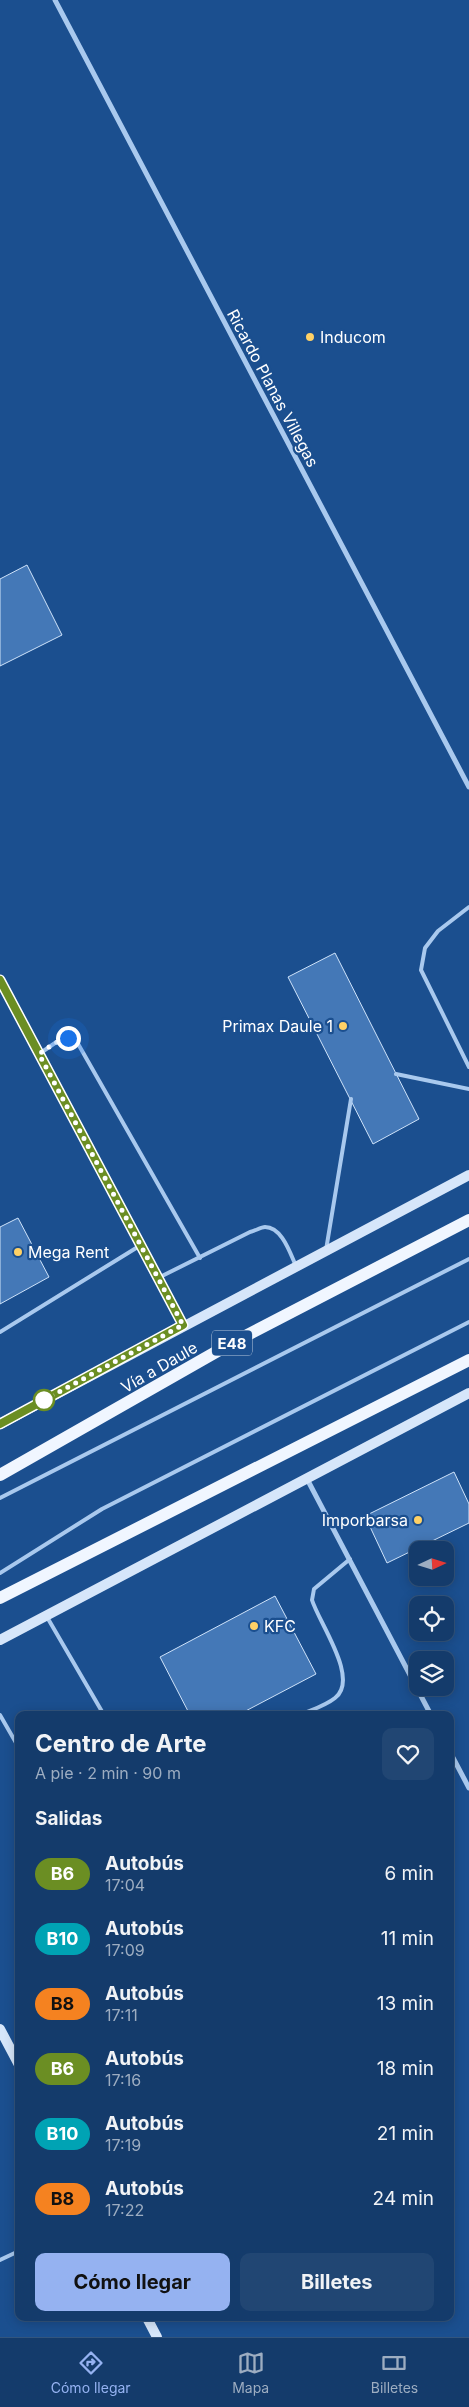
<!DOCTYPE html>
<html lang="es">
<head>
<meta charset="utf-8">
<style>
  body { margin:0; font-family:Inter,sans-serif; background:#214673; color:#f1f3f6; height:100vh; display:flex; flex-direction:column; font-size:19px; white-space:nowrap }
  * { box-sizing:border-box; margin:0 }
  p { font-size:16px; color:#9dadc1 }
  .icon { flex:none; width:28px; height:28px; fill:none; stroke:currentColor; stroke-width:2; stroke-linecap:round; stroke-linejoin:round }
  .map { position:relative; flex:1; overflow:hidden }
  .side { position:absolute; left:15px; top:1711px; width:439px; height:610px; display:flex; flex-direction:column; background:#143b6b; border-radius:10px; box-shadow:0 2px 12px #0003,0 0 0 1px #33557e }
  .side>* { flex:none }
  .badge { padding:0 10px; border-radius:16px; font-size:18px; line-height:32px }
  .needle { width:32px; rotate:86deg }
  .controls { position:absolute; left:409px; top:1541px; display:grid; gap:10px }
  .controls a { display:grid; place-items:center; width:45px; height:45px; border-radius:10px; background:#143b6b; box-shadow:0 2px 12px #0003,0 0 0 1px #33557e; font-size:25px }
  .you { position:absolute; width:25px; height:25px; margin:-12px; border:4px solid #fff; border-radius:50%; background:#1a73e8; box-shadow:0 0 0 8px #1a73e833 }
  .map>.badge { position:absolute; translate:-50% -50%; box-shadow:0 0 0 2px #fff }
  h2 { padding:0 20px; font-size:19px; line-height:45px }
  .round { display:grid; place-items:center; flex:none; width:52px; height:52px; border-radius:10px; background:#214673 }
  .head { display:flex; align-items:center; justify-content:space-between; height:85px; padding:0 20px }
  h1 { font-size:24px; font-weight:700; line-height:38px }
  .button { display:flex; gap:10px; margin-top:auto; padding:10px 20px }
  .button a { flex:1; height:58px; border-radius:10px; background:#95b2f1; color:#111; font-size:20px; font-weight:700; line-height:58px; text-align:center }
  .button a+a { background:#214673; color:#f1f3f6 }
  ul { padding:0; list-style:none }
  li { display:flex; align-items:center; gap:15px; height:65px; padding:0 20px }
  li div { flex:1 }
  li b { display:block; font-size:19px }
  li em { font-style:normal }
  li .badge { min-width:55px; font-weight:700; text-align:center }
  .dock { display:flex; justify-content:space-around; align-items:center; height:70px; border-top:1px solid #33557e; background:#143b6b; font-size:14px; color:#9dadc1 }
  .dock a { display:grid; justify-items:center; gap:2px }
  .dock .on { color:#95b2f1 }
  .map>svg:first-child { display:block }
  .building { fill:#4478b7; stroke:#cfe3fa }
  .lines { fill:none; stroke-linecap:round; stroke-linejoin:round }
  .lane { stroke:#a9c9ee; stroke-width:4 }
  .street { stroke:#a9c9ee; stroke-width:5 }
  .secondary { stroke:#d6e6fa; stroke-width:10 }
  .primary { stroke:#f0f6ff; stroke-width:12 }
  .line-casing { stroke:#fff; stroke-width:11 }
  .line { stroke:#6b8e23; stroke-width:8 }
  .walk { stroke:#fff; stroke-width:5; stroke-dasharray:0 9 }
  .poi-dot { fill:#ffd166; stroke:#1b4f8f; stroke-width:2 }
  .stop-dot { fill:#fff; stroke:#6b8e23; stroke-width:2.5 }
  .labels { text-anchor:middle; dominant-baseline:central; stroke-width:4.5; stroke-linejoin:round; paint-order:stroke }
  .shield { fill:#1b4f8f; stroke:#bbcadd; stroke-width:1 }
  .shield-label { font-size:15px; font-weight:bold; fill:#fff }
  .poi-label { font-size:16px; fill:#fff; stroke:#1b4f8f; text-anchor:start }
  .street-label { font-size:16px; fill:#fff; stroke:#1b4f8f }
</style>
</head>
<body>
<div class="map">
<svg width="469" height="2337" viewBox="0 0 469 2337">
  <rect width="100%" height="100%" fill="#1b4f8f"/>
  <path class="building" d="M 27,565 L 62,635 L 0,666 L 0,579 Z
    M 335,953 L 419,1119 L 373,1144 L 288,977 Z
    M 18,1218 L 49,1277 L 0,1304 L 0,1227 Z
    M 454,1472 L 469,1504 L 469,1523 L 387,1563 L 365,1516 Z
    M 275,1596 L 316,1674 L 238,1715 L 190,1715 L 160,1657 Z"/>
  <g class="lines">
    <path class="lane" d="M 469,907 L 438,931 L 425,948 L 421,970 L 469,1067
      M 39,1054 L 55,1043 L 68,1038 L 77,1042 L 200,1258
      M 396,1074 L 469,1089
      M 326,1250 L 351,1099
      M 158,1278 L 250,1232 C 255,1231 261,1227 265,1227 C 282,1227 290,1253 296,1266
      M 0,1332 L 141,1245
      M 0,1498 L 469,1259
      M 0,1573 L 102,1509 L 469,1322
      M 47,1617 L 104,1715
      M 0,1715 L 19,1748
      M 300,1715 C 311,1710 325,1706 335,1698 C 360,1679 319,1623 312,1600 L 314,1589 L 350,1559
      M 0,2260 L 19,2251"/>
    <path class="street" d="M 55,0 L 469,787
      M 0,980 L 183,1325
      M 306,1477 L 431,1715
      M 450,1752 L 469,1788"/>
    <path class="secondary" d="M 0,1424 L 469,1175
      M 0,1640 L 469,1393
      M 0,2029 L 19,2065
      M 147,2318 L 157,2337"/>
    <path class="primary" d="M 0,1475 L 230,1344 L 469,1220
      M 0,1598 L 469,1360"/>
  </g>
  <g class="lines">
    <g class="line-casing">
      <path id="line" d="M 0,980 L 183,1325 L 0,1424"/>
    </g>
    <use href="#line" class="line"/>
    <path class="walk" d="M 44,1400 L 183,1325 L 39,1054 L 55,1043 L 68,1038"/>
  </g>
  <g class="poi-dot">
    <circle cx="310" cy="337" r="5"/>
    <circle cx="343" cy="1026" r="5"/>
    <circle cx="18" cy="1252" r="5"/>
    <circle cx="418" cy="1520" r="5"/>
    <circle cx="254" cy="1626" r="5"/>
  </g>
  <circle class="stop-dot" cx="44" cy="1400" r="10"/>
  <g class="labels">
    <rect class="shield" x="212" y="1330.5" width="40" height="25" rx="4"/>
    <g class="shield-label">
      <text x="232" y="1343">E48</text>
    </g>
    <g class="poi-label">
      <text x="320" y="337">Inducom</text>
      <text x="333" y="1026" text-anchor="end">Primax Daule 1</text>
      <text x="28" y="1252">Mega Rent</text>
      <text x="408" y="1520" text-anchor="end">Imporbarsa</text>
      <text x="264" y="1626">KFC</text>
    </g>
    <g class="street-label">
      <text transform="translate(273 388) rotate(62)">Ricardo Planas Villegas</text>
      <text transform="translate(159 1367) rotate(-30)">Vía a Daule</text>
    </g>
  </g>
</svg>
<div class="controls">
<a><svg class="needle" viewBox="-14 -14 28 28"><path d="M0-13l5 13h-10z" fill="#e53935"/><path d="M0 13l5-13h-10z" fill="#9dadc1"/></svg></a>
<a><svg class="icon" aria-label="locate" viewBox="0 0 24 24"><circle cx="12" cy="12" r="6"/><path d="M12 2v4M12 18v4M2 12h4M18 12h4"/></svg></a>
<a><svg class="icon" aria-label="layers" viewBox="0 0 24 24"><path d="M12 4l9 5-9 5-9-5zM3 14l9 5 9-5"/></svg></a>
</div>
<div class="you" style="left:68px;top:1038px"></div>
<section class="side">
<div class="head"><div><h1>Centro de Arte</h1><p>A pie · 2 min · 90 m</p></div><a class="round"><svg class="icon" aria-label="heart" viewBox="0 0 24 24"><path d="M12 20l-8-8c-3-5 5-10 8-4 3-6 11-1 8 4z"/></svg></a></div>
<h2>Salidas</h2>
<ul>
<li><span class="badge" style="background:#6b8e23;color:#fff">B6</span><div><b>Autobús</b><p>17:04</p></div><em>6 min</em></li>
<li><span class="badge" style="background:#00a3b4;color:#fff">B10</span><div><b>Autobús</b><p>17:09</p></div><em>11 min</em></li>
<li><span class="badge" style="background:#f58220;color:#111">B8</span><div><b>Autobús</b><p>17:11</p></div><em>13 min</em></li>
<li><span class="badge" style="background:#6b8e23;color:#fff">B6</span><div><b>Autobús</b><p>17:16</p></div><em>18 min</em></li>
<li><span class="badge" style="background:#00a3b4;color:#fff">B10</span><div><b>Autobús</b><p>17:19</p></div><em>21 min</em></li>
<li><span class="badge" style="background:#f58220;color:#111">B8</span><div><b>Autobús</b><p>17:22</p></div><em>24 min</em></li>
</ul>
<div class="button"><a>Cómo llegar</a><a>Billetes</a></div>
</section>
</div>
<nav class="dock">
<a class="on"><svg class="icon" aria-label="directions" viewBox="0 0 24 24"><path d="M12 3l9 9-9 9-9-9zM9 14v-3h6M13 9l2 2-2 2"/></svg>Cómo llegar</a>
<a><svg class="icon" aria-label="map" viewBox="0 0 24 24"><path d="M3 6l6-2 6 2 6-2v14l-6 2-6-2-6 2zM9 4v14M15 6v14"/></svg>Mapa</a>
<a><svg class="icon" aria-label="tickets" viewBox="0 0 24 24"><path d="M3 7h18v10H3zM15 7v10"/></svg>Billetes</a>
</nav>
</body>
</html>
